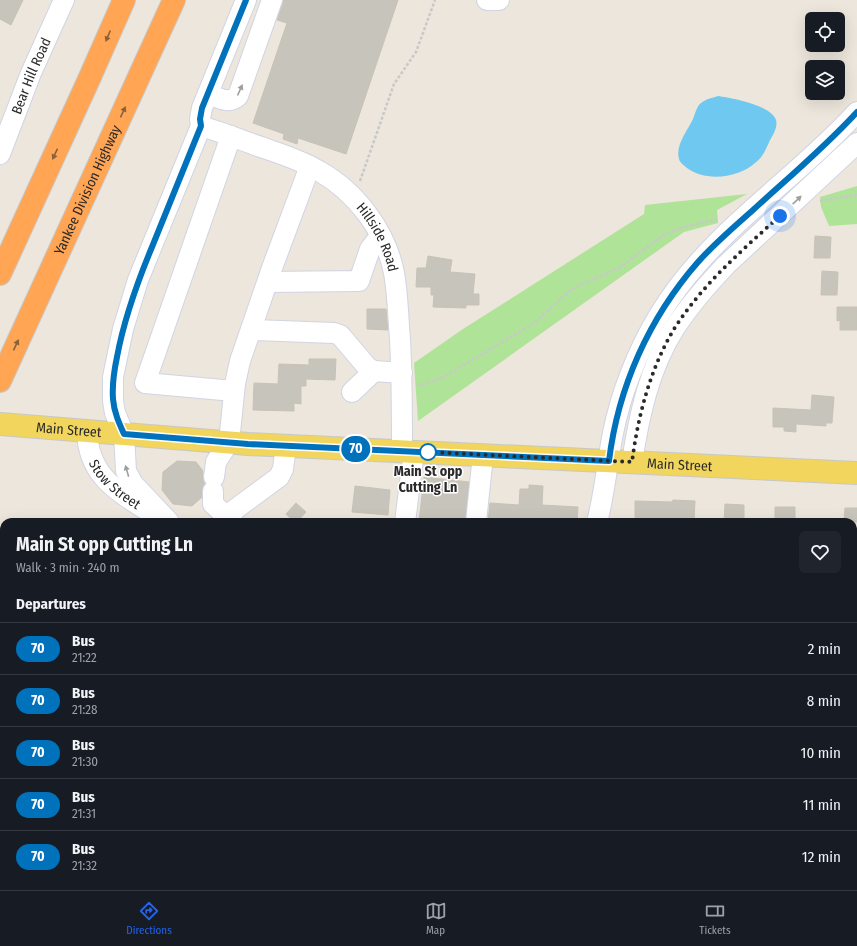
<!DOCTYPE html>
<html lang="en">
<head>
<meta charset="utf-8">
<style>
  body { margin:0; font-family:"Fira Sans Condensed",sans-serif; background:#20242c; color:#f1f3f6; height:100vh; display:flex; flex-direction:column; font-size:15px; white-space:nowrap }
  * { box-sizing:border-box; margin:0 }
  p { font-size:13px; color:#9ea1a6 }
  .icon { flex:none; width:22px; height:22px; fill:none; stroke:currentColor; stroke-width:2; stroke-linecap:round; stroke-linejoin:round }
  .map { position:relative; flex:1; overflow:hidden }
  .details { position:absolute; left:0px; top:518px; width:857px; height:372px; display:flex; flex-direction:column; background:#171b24; border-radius:12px 12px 0 0; box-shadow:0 4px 16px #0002 }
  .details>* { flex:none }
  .badge { padding:0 8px; border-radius:13px; font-size:14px; line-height:26px }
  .fabs { position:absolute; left:805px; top:12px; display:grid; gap:8px }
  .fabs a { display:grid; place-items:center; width:40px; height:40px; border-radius:6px; background:#171b24; box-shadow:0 4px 16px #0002; font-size:20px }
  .you { position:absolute; width:20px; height:20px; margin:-10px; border:3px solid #fff; border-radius:50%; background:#1a73e8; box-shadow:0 0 0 6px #1a73e833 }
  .map>.badge { position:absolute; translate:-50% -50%; box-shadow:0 0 0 2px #fff }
  h2 { padding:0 16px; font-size:15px; line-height:36px }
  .round { display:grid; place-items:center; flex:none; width:42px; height:42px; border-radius:6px; background:#20242c }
  .summary { display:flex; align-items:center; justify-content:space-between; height:68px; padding:0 16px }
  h1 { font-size:19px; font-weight:700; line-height:30px }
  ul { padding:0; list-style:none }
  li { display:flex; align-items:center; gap:12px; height:52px; padding:0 16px; border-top:1px solid #363941 }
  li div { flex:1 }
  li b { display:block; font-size:15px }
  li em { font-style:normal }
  li .badge { min-width:44px; font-weight:700; text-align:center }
  .menu { display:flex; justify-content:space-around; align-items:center; height:56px; border-top:1px solid #363941; background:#171b24; font-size:11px; color:#9ea1a6 }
  .menu a { display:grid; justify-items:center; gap:2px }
  .menu .selected { color:#2563eb }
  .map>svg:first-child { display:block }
  .green { fill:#afe398 }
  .water { fill:#6ec8ef }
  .building { fill:#c7c4bb; stroke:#c8c2b6 }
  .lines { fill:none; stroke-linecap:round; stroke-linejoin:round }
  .minor-casing { stroke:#d1d4e3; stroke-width:22 }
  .major-casing { stroke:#c8c8c8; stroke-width:24 }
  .highway-casing { stroke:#c8c8c8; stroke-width:24 }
  .path { stroke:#c8c8c8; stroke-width:2.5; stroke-dasharray:3 2; stroke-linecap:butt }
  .minor { stroke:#fff; stroke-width:20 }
  .major { stroke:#f1d55c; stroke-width:22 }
  .highway { stroke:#ffa554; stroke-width:22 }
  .oneway { fill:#8a613d }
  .oneway2 { fill:#9f9f9f }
  .line-casing { stroke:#fff; stroke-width:9 }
  .line { stroke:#0072bc; stroke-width:6 }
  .walk { stroke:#2a2a2a; stroke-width:4; stroke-dasharray:0 7.2 }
  .stop-dot { fill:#fff; stroke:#0072bc; stroke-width:2 }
  .labels { text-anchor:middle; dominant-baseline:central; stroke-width:3; stroke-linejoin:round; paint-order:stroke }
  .street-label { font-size:14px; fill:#2a2a2a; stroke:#fff }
  .stop-label { font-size:14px; font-weight:bold; fill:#2a2a2a; stroke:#fff }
</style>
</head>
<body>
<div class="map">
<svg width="857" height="890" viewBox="0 0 857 890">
  <rect width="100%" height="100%" fill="#ece6dc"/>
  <path class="green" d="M 857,186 L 857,224 L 829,226 L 821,207 L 820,197 Z
    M 747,194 L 717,210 L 718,223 L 684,232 L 418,421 L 414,363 L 463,329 L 644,214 L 645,205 Z"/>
  <path class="water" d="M 718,96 C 731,98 771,105 776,120 C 778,127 773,135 770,140 C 766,149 763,157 755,163 C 739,178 705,182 687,168 C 684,165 680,163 679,159 C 675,145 688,130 693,119 C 695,114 697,106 701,103 C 706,99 712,98 718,96 Z"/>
  <path class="building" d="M 0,0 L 23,0 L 11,25 L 0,19 Z
    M 284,0 L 398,0 L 346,154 L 298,138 L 297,144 L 283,139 L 284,134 L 253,123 L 287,23 L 277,20 Z
    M 815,236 L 831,237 L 830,258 L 814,258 Z
    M 428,256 L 452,260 L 450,272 L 475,274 L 473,294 L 479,294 L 479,305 L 466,305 L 466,308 L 433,307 L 434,295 L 431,295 L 431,287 L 416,287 L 417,268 L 426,268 Z
    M 822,271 L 838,272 L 837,295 L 821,295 Z
    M 837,307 L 857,307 L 857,330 L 840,330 L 840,320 L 837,321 Z
    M 367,309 L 386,309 L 388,330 L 367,329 Z
    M 309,359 L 336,359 L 335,380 L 306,379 L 306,386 L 301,386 L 301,404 L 294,403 L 294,411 L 253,410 L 254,383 L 278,384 L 279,364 L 309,365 Z
    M 812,395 L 834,397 L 832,423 L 826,423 L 826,426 L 796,424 L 796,432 L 784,431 L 784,427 L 773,427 L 773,408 L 811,410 Z
    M 177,461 L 196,462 L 203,471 L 203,476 L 205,483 L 202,491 L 202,497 L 192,506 L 173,504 L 162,490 L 163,472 Z
    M 424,477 L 469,482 L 465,522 L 419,522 Z
    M 529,485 L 543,486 L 542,505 L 578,507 L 577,522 L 488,522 L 490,503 L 519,505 L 520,489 L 529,489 Z
    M 355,486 L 390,490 L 388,515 L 352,512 Z
    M 673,500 L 695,501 L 694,522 L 688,522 L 683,519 L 654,521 L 635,521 L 635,501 L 672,502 Z
    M 296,503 L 306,512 L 297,522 L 295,522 L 286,514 Z
    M 725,504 L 744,505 L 744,522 L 724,522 Z
    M 775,507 L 795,507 L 795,522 L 775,522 Z
    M 845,508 L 857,508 L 857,522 L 844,522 Z"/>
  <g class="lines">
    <g class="minor-casing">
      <g id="minor">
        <path d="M 487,0 L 499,0"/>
        <path d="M 208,94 C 217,97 229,105 238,96 L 272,0"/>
        <path id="s1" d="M 201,126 C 221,132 241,140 261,147 C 281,154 301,160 319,171 C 356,192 386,231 394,273 C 398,295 398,317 400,339 C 402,377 402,413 402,451"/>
        <path d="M 231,136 L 145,383 L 234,391"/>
        <path id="s2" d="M 0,154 L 31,73 L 64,0"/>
        <path d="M 268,282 L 359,281 L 370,249 L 380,236"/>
        <path d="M 251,330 L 334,333 L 340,335 L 368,368 L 374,371 L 402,373"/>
        <path d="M 352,392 L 374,371"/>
        <path id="s3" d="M 87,431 C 88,474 115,490 148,511"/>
        <path d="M 632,462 C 639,416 649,369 674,329 C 689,306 707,285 726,265 L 857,143"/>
        <path d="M 214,477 L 216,462 L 229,442 L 235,384 L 240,361 L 272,268 L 310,166"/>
        <path d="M 213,491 L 213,504 L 226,516"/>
        <path d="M 169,522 L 133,484 L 126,471 L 124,434 L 115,413 L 113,401 L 113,377 L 123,329 L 138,280 L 201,126 L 200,119 L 202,108 L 246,0"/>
        <path d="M 233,522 L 226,516 L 279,477 L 283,469 L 286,445"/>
        <path d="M 405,522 L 414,451"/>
        <path d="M 476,522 L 483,455"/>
        <path d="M 597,522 C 605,492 607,463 613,433 C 617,413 623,393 630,375 C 646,333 669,295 699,262 C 747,208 808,166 857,112"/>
        <path d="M 0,546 L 4,544"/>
        <path d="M 853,688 L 857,688"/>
        <path d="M 853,843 L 857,843"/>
        <path d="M 565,886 L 568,890"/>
        <path d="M 153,890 L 156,886"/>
        <path d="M 354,890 L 357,886"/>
      </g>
    </g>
    <g class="major-casing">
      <g id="major">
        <path id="s4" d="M 0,424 L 248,444 L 857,473"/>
      </g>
    </g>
    <g class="highway-casing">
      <g id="highway">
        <path d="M 0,274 L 90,77 L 124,0"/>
        <path id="s5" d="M 0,381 L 174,0"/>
      </g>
    </g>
    <path class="path" d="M 360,181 L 394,84 L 416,52 L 435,0
      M 820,201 L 857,195
      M 417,385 L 425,384 L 442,378 L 524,329 L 533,324 L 568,292 L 578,286 L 619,268 L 662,236 L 680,228 L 717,219
      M 0,667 L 4,665"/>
    <use href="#minor" class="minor"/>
    <use href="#major" class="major"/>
    <use href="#highway" class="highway"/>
  </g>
  <defs><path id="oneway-solid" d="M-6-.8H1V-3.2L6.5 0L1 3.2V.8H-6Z"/></defs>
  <g class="oneway">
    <use href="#oneway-solid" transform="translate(108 36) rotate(113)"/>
    <use href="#oneway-solid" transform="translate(123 112) rotate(-65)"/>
    <use href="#oneway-solid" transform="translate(55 154) rotate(115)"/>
    <use href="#oneway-solid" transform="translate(16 345) rotate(-65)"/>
  </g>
  <g class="oneway2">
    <use href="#oneway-solid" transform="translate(240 90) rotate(-66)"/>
    <use href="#oneway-solid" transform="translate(797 200) rotate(-43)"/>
    <use href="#oneway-solid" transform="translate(127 471) rotate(-106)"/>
  </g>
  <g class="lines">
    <g class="line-casing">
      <path id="line" d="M 246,0 L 202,108 L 200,119 L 201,126 C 185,166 168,207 152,247 C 137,283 124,319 117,357 C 114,371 112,385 113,399 C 114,412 119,423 124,434 L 248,444 L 609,461 C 618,387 649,318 698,262 C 715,243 734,227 753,210 C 788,178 825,147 857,112"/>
    </g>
    <use href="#line" class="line"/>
    <path class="walk" d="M 428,452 L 632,462 C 638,416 650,369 674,329 C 702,285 741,251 780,216"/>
  </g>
  <circle class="stop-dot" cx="428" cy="452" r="8"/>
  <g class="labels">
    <g class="street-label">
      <text stroke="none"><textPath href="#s2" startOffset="84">Bear Hill Road</textPath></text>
      <text stroke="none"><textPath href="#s5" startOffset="210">Yankee Division Highway</textPath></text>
      <text stroke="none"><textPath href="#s1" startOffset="217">Hillside Road</textPath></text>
      <text stroke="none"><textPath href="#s4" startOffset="69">Main Street</textPath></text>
      <text stroke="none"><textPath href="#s4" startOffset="681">Main Street</textPath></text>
      <text stroke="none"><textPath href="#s3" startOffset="63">Stow Street</textPath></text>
    </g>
    <g class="stop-label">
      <text x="428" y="471">Main St opp<tspan x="428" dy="16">Cutting Ln</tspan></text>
    </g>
  </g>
</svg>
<div class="fabs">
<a><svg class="icon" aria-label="locate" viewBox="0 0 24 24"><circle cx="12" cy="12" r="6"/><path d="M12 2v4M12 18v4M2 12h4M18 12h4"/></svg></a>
<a><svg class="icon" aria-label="layers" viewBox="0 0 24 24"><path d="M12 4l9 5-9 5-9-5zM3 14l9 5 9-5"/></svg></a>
</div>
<div class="you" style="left:780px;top:216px"></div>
<b class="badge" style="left:356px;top:449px;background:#0072bc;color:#fff">70</b>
<section class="details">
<div class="summary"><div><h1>Main St opp Cutting Ln</h1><p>Walk · 3 min · 240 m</p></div><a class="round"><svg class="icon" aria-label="heart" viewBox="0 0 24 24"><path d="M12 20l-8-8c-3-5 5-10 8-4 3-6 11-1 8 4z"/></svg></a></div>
<h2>Departures</h2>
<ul>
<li><span class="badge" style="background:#0072bc;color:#fff">70</span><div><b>Bus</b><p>21:22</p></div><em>2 min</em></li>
<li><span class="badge" style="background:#0072bc;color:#fff">70</span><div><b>Bus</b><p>21:28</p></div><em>8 min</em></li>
<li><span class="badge" style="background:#0072bc;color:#fff">70</span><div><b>Bus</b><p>21:30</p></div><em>10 min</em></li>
<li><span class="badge" style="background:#0072bc;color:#fff">70</span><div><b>Bus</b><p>21:31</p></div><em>11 min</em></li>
<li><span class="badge" style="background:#0072bc;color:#fff">70</span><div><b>Bus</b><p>21:32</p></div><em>12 min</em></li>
</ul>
</section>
</div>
<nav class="menu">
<a class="selected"><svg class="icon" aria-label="directions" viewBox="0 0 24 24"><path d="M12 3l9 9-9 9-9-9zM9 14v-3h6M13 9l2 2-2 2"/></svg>Directions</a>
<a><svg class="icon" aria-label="map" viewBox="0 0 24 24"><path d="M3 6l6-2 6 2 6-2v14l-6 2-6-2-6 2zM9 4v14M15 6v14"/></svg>Map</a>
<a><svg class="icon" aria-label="tickets" viewBox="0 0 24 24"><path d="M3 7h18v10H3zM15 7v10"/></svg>Tickets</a>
</nav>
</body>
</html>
